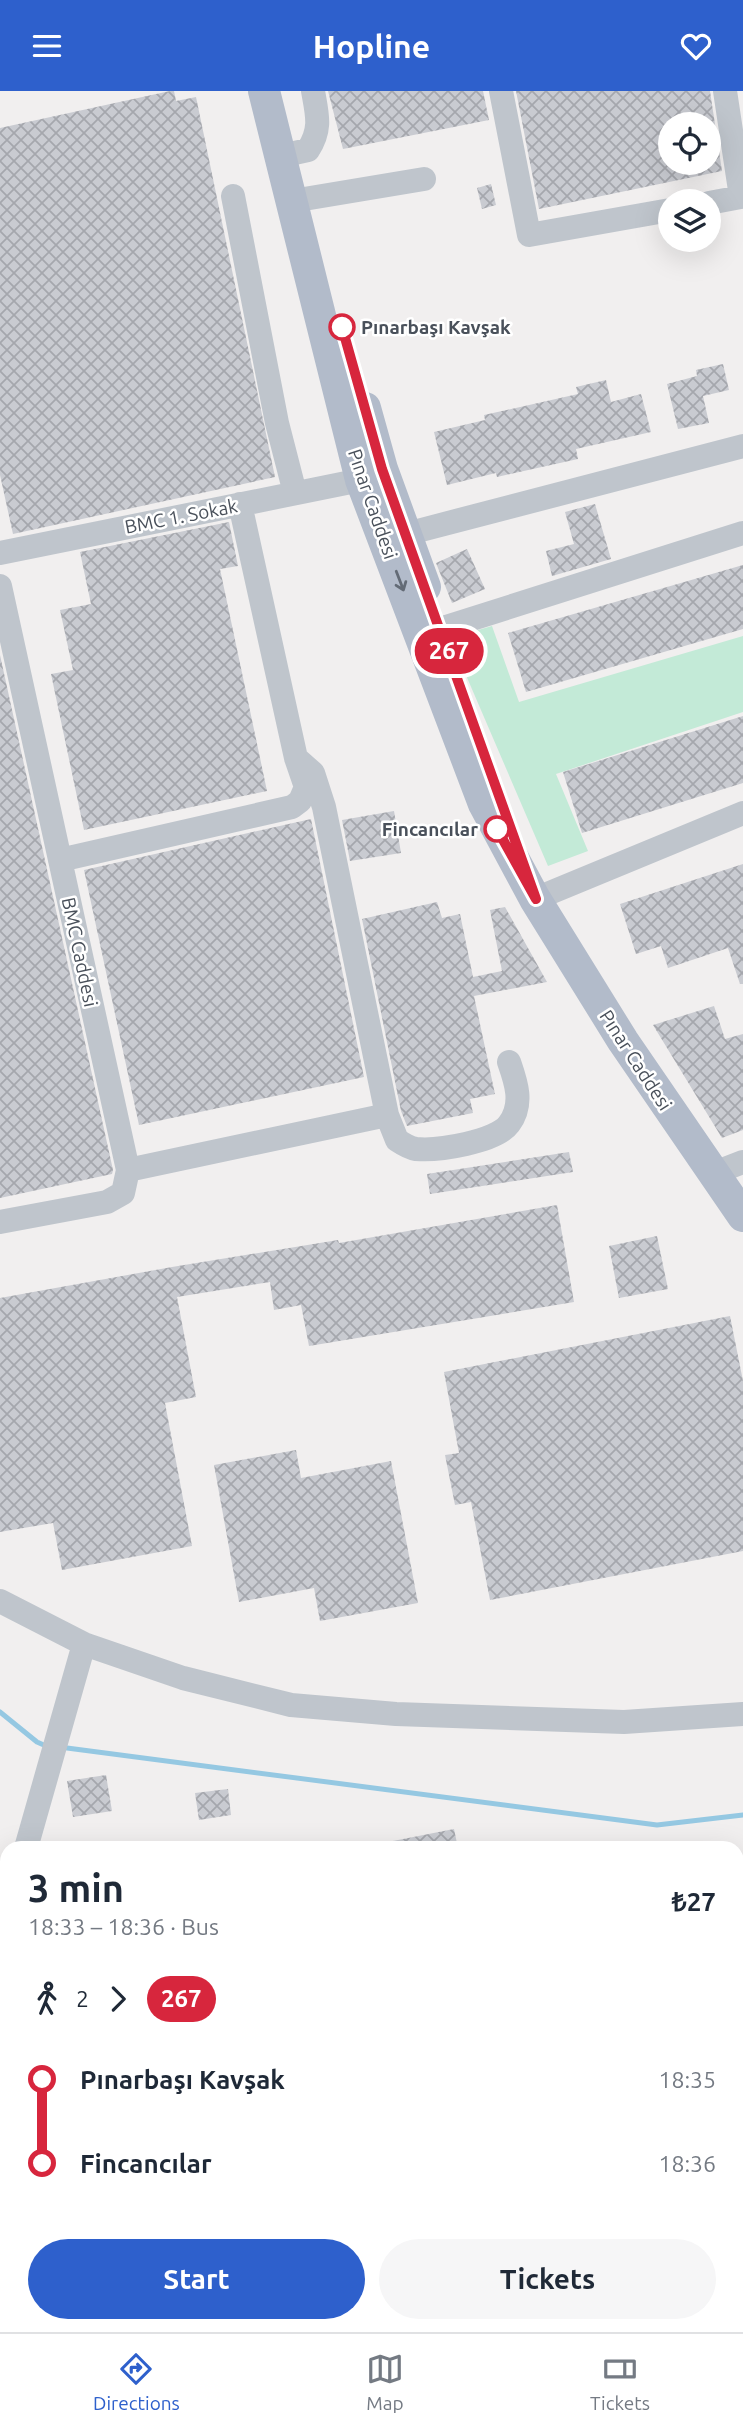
<!DOCTYPE html>
<html lang="en">
<head>
<meta charset="utf-8">
<style>
  body { margin:0; font-family:Ubuntu,sans-serif; background:#f6f6f7; color:#1f2937; height:100vh; display:flex; flex-direction:column; font-size:26px; white-space:nowrap }
  * { box-sizing:border-box; margin:0 }
  p { font-size:23px; color:#747a83 }
  .icon { flex:none; width:38px; height:38px; fill:none; stroke:currentColor; stroke-width:2; stroke-linecap:round; stroke-linejoin:round }
  .map { position:relative; flex:1; overflow:hidden }
  .details { position:absolute; left:0px; top:1750px; width:744px; height:492px; display:flex; flex-direction:column; background:#fff; border-radius:21px 21px 0 0; box-shadow:0 7px 28px #0002 }
  .details>* { flex:none }
  .badge { padding:0 14px; border-radius:23px; font-size:24px; line-height:46px }
  .tools { position:absolute; left:658px; top:21px; display:grid; gap:14px }
  .tools a { display:grid; place-items:center; width:63px; height:63px; border-radius:50%; background:#fff; box-shadow:0 7px 28px #0002; font-size:35px }
  .map>.badge { position:absolute; translate:-50% -50%; box-shadow:0 0 0 4px #fff }
  .legs { display:flex; align-items:center; gap:10px; height:77px; padding:0 28px; font-size:23px }
  .legs p { margin-inline-start:auto }
  .summary { display:flex; align-items:center; justify-content:space-between; height:119px; padding:0 28px }
  h1 { font-size:38px; font-weight:700; line-height:52px }
  .cta { display:flex; gap:14px; margin-top:auto; padding:14px 28px }
  .cta a { flex:1; height:80px; border-radius:42px; background:#2e60cc; color:#fff; font-size:28px; font-weight:700; line-height:80px; text-align:center }
  .cta a+a { background:#f6f6f7; color:#1f2937 }
  ul { padding:0 28px; list-style:none }
  li { display:flex; align-items:center; gap:24px; height:84px; font-size:26px }
  li i { display:grid; place-items:center; width:10px; height:100%; margin:0 9px; background:currentColor }
  li i::after { content:''; width:18px; height:18px; margin:-9px; border:5px solid; border-radius:50%; background:#fff }
  li p { margin-inline-start:auto }
  li:first-child i { background:linear-gradient(#0000 50%,currentColor 0) }
  li:last-child i { background:linear-gradient(currentColor 50%,#0000 0) }
  header { display:flex; justify-content:space-between; align-items:center; height:91px; padding:0 28px; background:#2e60cc; color:#fff; font-size:32px; font-weight:700 }
  .dock { display:flex; justify-content:space-around; align-items:center; height:98px; border-top:2px solid #e0e1e3; background:#fff; font-size:19px; color:#747a83 }
  .dock a { display:grid; justify-items:center; gap:4px }
  .dock .current { color:#2e60cc }
  .map>svg:first-child { display:block }
  .park { fill:#c3ead7 }
  .lines { fill:none; stroke-linecap:round; stroke-linejoin:round }
  .stream { stroke:#95c8e2; stroke-width:5 }
  .building { fill:url(#building-cross-hatch); fill-rule:evenodd }
  .minor { stroke:#bfc5cc; stroke-width:24 }
  .major { stroke:#b2bbca; stroke-width:32 }
  .oneway { stroke:#636b76 }
  .line-1-casing { stroke:#fff; stroke-width:16 }
  .line-1 { stroke:#d7263d; stroke-width:10 }
  .stop-1-dot { fill:#fff; stroke:#d7263d; stroke-width:3.5 }
  .labels { text-anchor:middle; dominant-baseline:central; stroke-width:5; stroke-linejoin:round; paint-order:stroke }
  .stop-label { font-size:19px; font-weight:bold; fill:#49505a; stroke:#fff; text-anchor:start }
  .street-label { font-size:19px; fill:#49505a; stroke:#fff }
</style>
</head>
<body>
<header><svg class="icon" aria-label="menu" viewBox="0 0 24 24"><path d="M4 6h16M4 12h16M4 18h16"/></svg>Hopline<svg class="icon" aria-label="heart" viewBox="0 0 24 24"><path d="M12 20l-8-8c-3-5 5-10 8-4 3-6 11-1 8 4z"/></svg></header>
<div class="map">
<svg width="743" height="2241" viewBox="0 0 743 2241">
  <defs>
    <pattern id="building-cross-hatch" width="8" height="8" patternUnits="userSpaceOnUse" patternTransform="scale(1.75)"><rect width="8" height="8" fill="#c9cbd1"/><path d="M0 0l8 8M0 8l8-8" fill="none" stroke="#a5a7ad"/></pattern>
  </defs>
  <rect width="100%" height="100%" fill="#f1efef"/>
  <path class="park" d="M 492,535 L 519,611 L 743,545 L 743,621 L 556,683 L 588,760 L 548,775 L 450,547 Z"/>
  <g class="lines">
    <path class="stream" d="M 0,1621 L 37,1651 L 46,1655
      M 67,1657 L 657,1734 L 743,1724"/>
  </g>
  <path class="building" d="M 170,0 L 174,0 L 176,10 L 196,6 L 275,386 L 13,443 L 0,384 L 0,37 Z
    M 328,0 L 483,0 L 489,29 L 343,58 Z
    M 516,0 L 710,0 L 722,80 L 539,118 ZM 670,33 L 709,33 L 709,72 L 670,72 Z
    M 491,93 L 496,114 L 482,118 L 477,97 Z
    M 723,273 L 729,299 L 703,305 L 709,332 L 678,338 L 667,293 L 697,285 L 696,279 Z
    M 606,289 L 611,311 L 641,303 L 651,341 L 576,358 L 578,368 L 497,386 L 496,382 L 447,394 L 434,341 L 485,329 L 484,324 L 578,303 L 576,296 Z
    M 595,413 L 611,468 L 552,485 L 546,460 L 574,453 L 565,421 Z
    M 229,431 L 238,475 L 220,478 L 267,700 L 84,739 L 51,583 L 73,579 L 60,519 L 91,513 L 80,461 Z
    M 467,458 L 485,498 L 452,512 L 436,472 Z
    M 743,474 L 743,538 L 526,601 L 508,542 Z
    M 0,564 L 113,1079 L 112,1083 L 0,1107 Z
    M 743,625 L 743,692 L 582,742 L 563,681 Z
    M 394,720 L 401,762 L 350,770 L 342,729 Z
    M 311,728 L 364,986 L 139,1034 L 84,779 Z
    M 743,773 L 743,893 L 740,893 L 728,857 L 668,877 L 661,855 L 636,863 L 620,813 Z
    M 437,811 L 442,827 L 460,823 L 473,886 L 502,880 L 490,819 L 505,816 L 547,891 L 474,905 L 495,1003 L 470,1008 L 473,1022 L 407,1035 L 401,1020 L 362,828 Z
    M 714,915 L 725,948 L 743,943 L 743,1039 L 722,1047 L 653,934 Z
    M 569,1061 L 573,1081 L 430,1103 L 427,1083 Z
    M 557,1114 L 574,1211 L 309,1255 L 301,1214 L 274,1219 L 270,1191 L 177,1206 L 196,1306 L 165,1312 L 192,1455 L 62,1479 L 53,1432 L 0,1441 L 0,1207 L 172,1176 L 338,1149 L 339,1152 Z
    M 657,1145 L 668,1198 L 619,1207 L 609,1155 Z
    M 730,1225 L 743,1290 L 743,1460 L 490,1509 L 471,1411 L 455,1414 L 445,1364 L 459,1362 L 444,1281 Z
    M 296,1359 L 301,1387 L 391,1370 L 418,1512 L 320,1530 L 314,1497 L 239,1511 L 214,1374 Z
    M 106,1684 L 112,1720 L 73,1726 L 67,1690 Z
    M 228,1698 L 231,1724 L 199,1729 L 195,1702 Z
    M 454,1738 L 458,1757 L 394,1757 L 393,1750 Z"/>
  <g class="lines">
    <path class="minor" d="M 501,0 L 529,144 L 670,119
      M 281,65 L 308,59 C 322,38 317,23 313,0
      M 233,105 L 277,332 L 295,402
      M 292,110 L 424,88
      M 709,112 L 741,106 L 725,0
      M 406,443 L 743,355
      M 0,462 L 361,389
      M 0,495 L 128,1079 L 123,1102 L 107,1111 L 0,1131
      M 440,538 L 743,442
      M 296,667 L 313,682 L 324,716 L 387,1024 L 397,1049 C 403,1053 409,1057 416,1058 C 438,1060 496,1051 509,1033 C 524,1013 516,991 509,971
      M 60,769 L 292,716 L 300,710 L 306,696 L 296,667 L 240,413
      M 535,808 L 743,722
      M 128,1079 L 387,1024
      M 712,1083 L 743,1071
      M 0,1510 L 84,1553 L 183,1587 L 291,1614 L 396,1623 L 624,1631 L 743,1623
      M 26,1757 L 84,1553
      M 0,1829 L 7,1809
      M 0,1931 L 7,1967
      M 737,2001 L 743,1999
      M 0,2213 L 7,2211
      M 114,2235 L 116,2241
      M 417,2235 L 428,2241"/>
    <path class="major" d="M 264,0 L 361,389 L 484,713 L 535,808 L 623,950 L 743,1125
      M 365,317 L 382,378 L 425,496"/>
  </g>
  <defs><path id="oneway-shaft" d="M-6 0H5M1.5-3L5.5 0L1.5 3" fill="none" stroke-width="1.6" stroke-linecap="round" stroke-linejoin="round" transform="scale(1.75)"/></defs>
  <use class="oneway" href="#oneway-shaft" transform="translate(400 490) rotate(69)"/>
  <g class="lines">
    <g class="line-1-casing">
      <path id="line-1" d="M 342,236 L 382,378 L 536,808 L 497,738"/>
    </g>
    <use href="#line-1" class="line-1"/>
  </g>
  <g class="stop-1-dot">
    <circle cx="342" cy="236" r="12"/>
    <circle cx="497" cy="738" r="12"/>
  </g>
  <g class="labels">
    <g class="stop-label">
      <text x="361" y="236">Pınarbaşı Kavşak</text>
      <text x="478" y="738" text-anchor="end">Fincancılar</text>
    </g>
    <g class="street-label">
      <text transform="translate(373 413) rotate(71)">Pınar Caddesi</text>
      <text transform="translate(181 425) rotate(-11)">BMC 1. Sokak</text>
      <text transform="translate(80 861) rotate(78)">BMC Caddesi</text>
      <text transform="translate(636 969) rotate(57)">Pınar Caddesi</text>
    </g>
  </g>
</svg>
<div class="tools">
<a><svg class="icon" aria-label="locate" viewBox="0 0 24 24"><circle cx="12" cy="12" r="6"/><path d="M12 2v4M12 18v4M2 12h4M18 12h4"/></svg></a>
<a><svg class="icon" aria-label="layers" viewBox="0 0 24 24"><path d="M12 4l9 5-9 5-9-5zM3 14l9 5 9-5"/></svg></a>
</div>
<b class="badge" style="left:449px;top:560px;background:#d7263d;color:#fff">267</b>
<section class="details">
<div class="summary"><div><h1>3 min</h1><p>18:33 – 18:36 · Bus</p></div><b>₺27</b></div>
<div class="legs"><svg class="icon" aria-label="walk" viewBox="0 0 24 24"><circle cx="13" cy="4" r="2"/><path d="M13 8l-2 6 4 7M11 14l-3 7M7 12l3-4h3l4 4"/></svg>2<svg class="icon" aria-label="forward" viewBox="0 0 24 24"><path d="M9 5l7 7-7 7"/></svg><b class="badge" style="background:#d7263d;color:#fff">267</b></div>
<ul>
<li><i style="color:#d7263d"></i><b>Pınarbaşı Kavşak</b><p>18:35</p></li>
<li><i style="color:#d7263d"></i><b>Fincancılar</b><p>18:36</p></li>
</ul>
<div class="cta"><a>Start</a><a>Tickets</a></div>
</section>
</div>
<nav class="dock">
<a class="current"><svg class="icon" aria-label="directions" viewBox="0 0 24 24"><path d="M12 3l9 9-9 9-9-9zM9 14v-3h6M13 9l2 2-2 2"/></svg>Directions</a>
<a><svg class="icon" aria-label="map" viewBox="0 0 24 24"><path d="M3 6l6-2 6 2 6-2v14l-6 2-6-2-6 2zM9 4v14M15 6v14"/></svg>Map</a>
<a><svg class="icon" aria-label="tickets" viewBox="0 0 24 24"><path d="M3 7h18v10H3zM15 7v10"/></svg>Tickets</a>
</nav>
</body>
</html>
